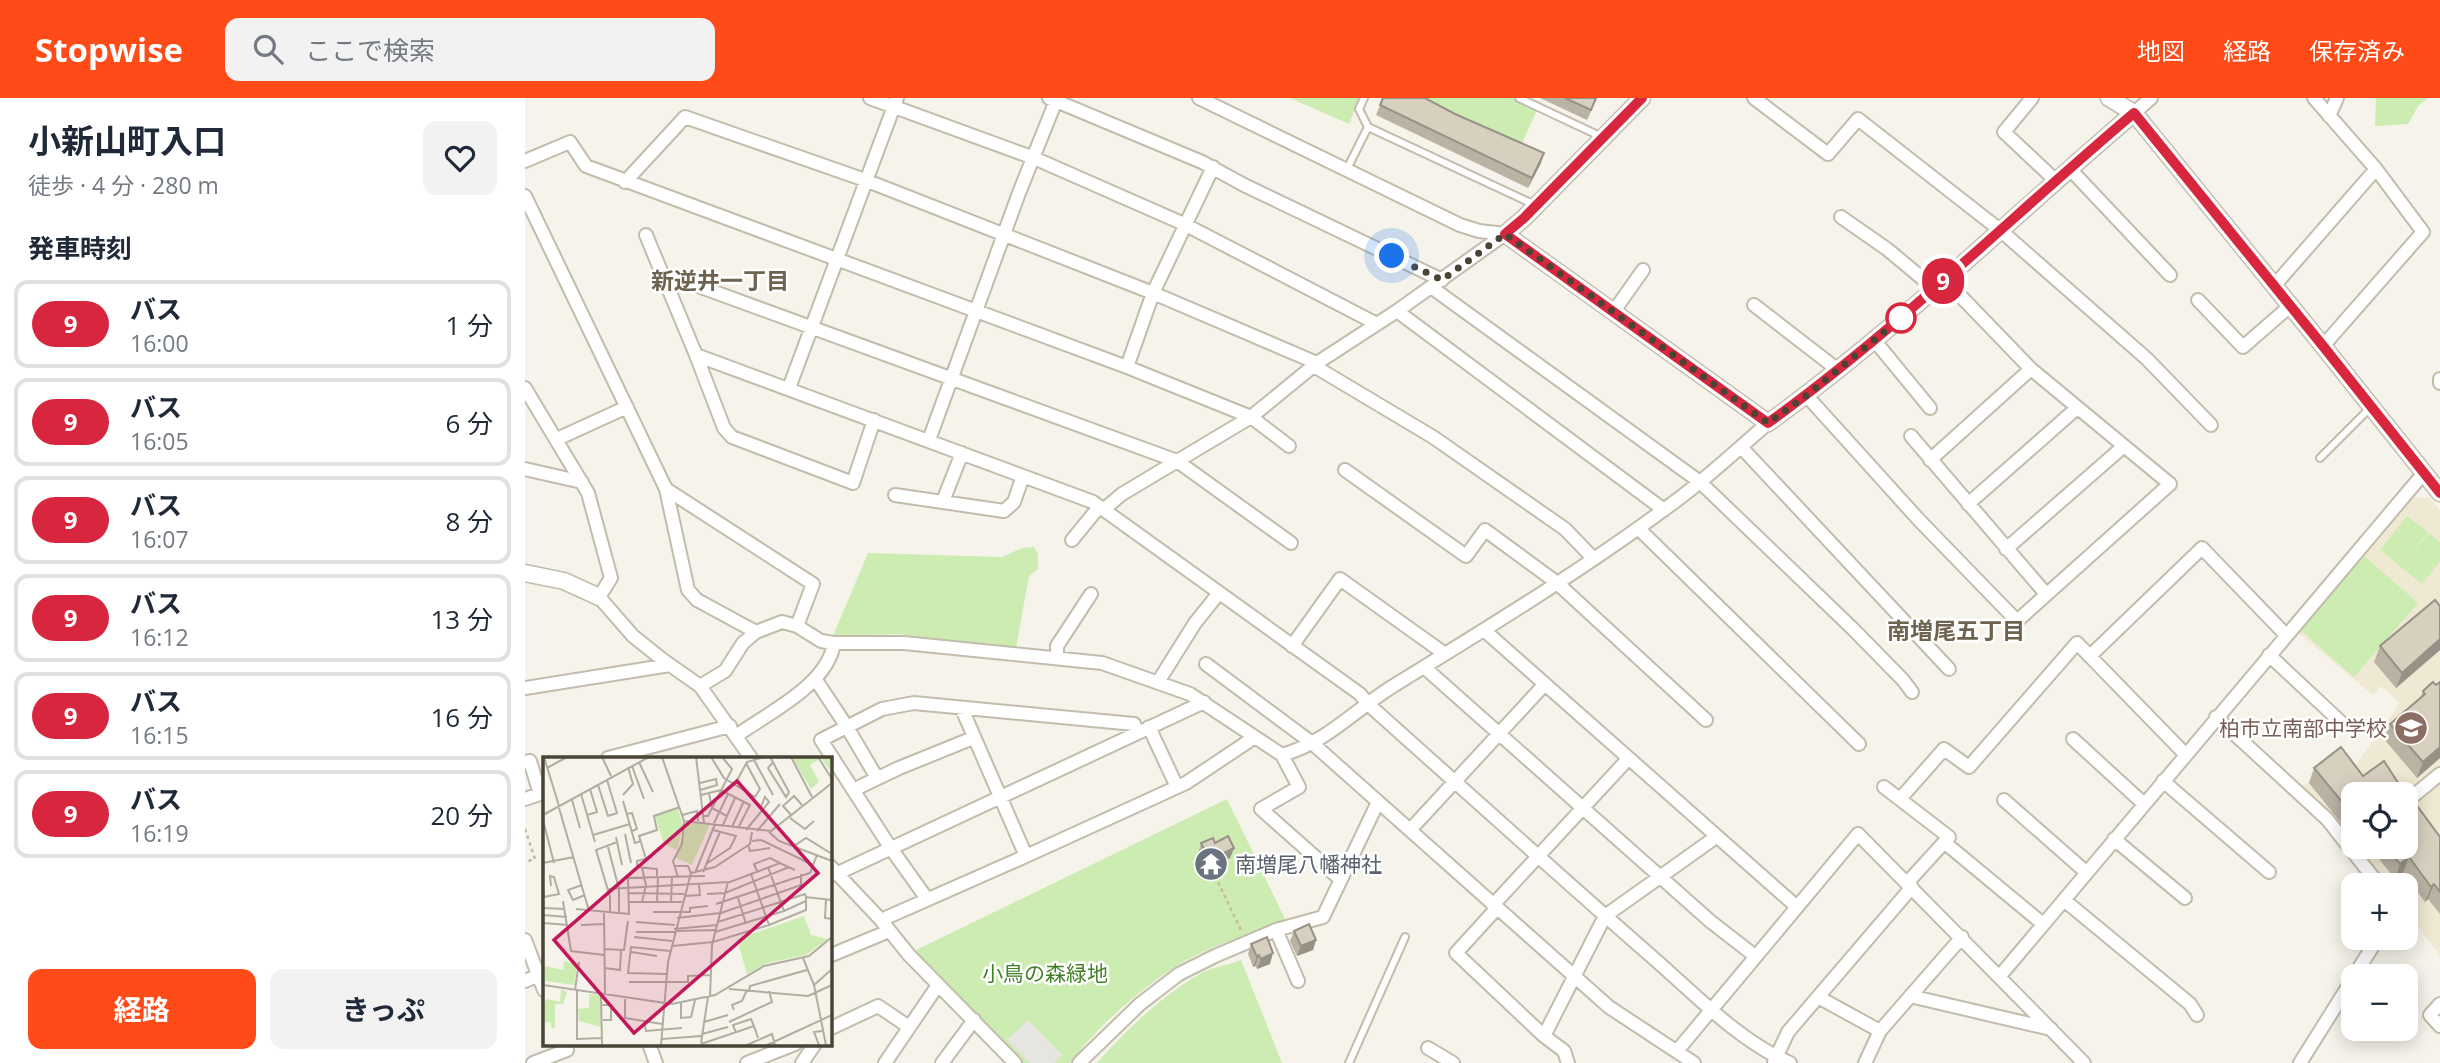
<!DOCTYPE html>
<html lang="ja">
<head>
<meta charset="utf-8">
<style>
  body { margin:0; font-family:"Open Sans","Noto Sans JP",sans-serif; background:#f2f2f3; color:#1f2937; height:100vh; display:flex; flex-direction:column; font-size:26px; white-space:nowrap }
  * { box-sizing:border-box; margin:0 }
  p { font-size:23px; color:#747a83 }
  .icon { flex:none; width:38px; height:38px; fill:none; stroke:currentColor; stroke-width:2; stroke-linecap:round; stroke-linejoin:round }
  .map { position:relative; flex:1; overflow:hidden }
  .panel { display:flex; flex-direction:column; background:#fff; width:525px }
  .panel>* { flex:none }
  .badge { padding:0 14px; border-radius:23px; font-size:24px; line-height:46px }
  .buttons { position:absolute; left:1816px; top:684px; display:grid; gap:14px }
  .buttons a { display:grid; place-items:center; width:77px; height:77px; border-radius:14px; background:#fff; box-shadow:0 4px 18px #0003; font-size:35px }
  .you { position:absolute; width:35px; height:35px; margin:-18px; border:5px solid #fff; border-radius:50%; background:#1a73e8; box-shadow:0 0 0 10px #1a73e833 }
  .map>.badge { position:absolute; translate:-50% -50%; box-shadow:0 0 0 4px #fff }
  h2 { padding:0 28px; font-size:26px; line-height:63px }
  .round { display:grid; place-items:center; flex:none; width:74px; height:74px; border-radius:14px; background:#f2f2f3 }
  .overview { display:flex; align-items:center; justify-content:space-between; height:119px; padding:0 28px }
  h1 { font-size:33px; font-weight:700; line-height:52px }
  .cta { display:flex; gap:14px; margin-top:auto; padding:14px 28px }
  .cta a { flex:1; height:80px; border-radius:14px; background:#ff4b18; color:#fff; font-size:28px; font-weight:700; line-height:80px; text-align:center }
  .cta a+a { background:#f2f2f3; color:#1f2937 }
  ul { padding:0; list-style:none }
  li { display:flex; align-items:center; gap:21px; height:88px; margin:0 14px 10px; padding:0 14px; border:4px solid #e0e1e3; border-radius:14px }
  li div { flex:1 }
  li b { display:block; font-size:26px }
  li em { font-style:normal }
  li .badge { min-width:77px; font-weight:700; text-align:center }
  header { display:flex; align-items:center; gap:42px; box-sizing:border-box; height:98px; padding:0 35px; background:#ff4b18; color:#fff }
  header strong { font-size:33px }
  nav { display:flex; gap:38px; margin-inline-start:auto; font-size:24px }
  .search { width:490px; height:63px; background:#f2f2f3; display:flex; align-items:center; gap:18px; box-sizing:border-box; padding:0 24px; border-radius:14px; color:#747a83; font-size:26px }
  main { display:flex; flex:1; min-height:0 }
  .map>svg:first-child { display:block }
  .education { fill:#efe9d3 }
  .green { fill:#cdecb1 }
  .parking { fill:#e7e5e2 }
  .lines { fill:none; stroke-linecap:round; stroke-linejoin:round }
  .service-casing { stroke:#c2bcac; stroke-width:10 }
  .minor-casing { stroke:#c2bcac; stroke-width:16 }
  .tertiary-casing { stroke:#c2bcac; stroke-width:19 }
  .path { stroke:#c5b99c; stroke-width:2.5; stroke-dasharray:3.5 3.5; stroke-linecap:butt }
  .service { stroke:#fff; stroke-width:6 }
  .minor { stroke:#fff; stroke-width:12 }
  .tertiary { stroke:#fff; stroke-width:16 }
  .wall { fill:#bab3a4 }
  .shaded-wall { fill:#979286 }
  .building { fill:#d8d0bf; stroke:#979286; stroke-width:2 }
  .line-casing { stroke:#fff; stroke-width:16 }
  .line { stroke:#d7263d; stroke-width:10 }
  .walk { stroke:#4a4437; stroke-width:7; stroke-dasharray:0 12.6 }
  .stop-dot { fill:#fff; stroke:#d7263d; stroke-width:3.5 }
  .labels { text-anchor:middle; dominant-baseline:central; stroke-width:5; stroke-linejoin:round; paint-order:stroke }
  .education-label { font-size:21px; fill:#785e54; stroke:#fff; text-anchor:end }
  .worship-label { font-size:21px; fill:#5b616d; stroke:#fff; text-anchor:start }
  .park-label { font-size:21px; fill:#428126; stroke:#fff }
  .neighbourhood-label { font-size:23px; font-weight:bold; fill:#6e634e; stroke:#fff }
  .inset-road { fill:none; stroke:#b1ada2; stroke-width:2 }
  .view { fill:#c2185b; fill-opacity:0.15; stroke:#c2185b; stroke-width:3.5 }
  .inset-edge { fill:none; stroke:#4a4437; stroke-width:3.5 }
</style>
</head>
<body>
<header>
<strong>Stopwise</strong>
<div class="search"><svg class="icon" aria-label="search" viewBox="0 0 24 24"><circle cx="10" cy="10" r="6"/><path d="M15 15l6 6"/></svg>ここで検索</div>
<nav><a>地図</a><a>経路</a><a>保存済み</a></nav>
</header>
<main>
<section class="panel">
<div class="overview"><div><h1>小新山町入口</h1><p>徒歩 · 4 分 · 280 m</p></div><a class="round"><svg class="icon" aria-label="heart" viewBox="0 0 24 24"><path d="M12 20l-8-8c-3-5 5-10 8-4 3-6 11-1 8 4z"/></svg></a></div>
<h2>発車時刻</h2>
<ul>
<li><span class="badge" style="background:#d7263d;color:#fff">9</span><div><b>バス</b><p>16:00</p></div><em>1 分</em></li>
<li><span class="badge" style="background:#d7263d;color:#fff">9</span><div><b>バス</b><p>16:05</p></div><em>6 分</em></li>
<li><span class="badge" style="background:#d7263d;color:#fff">9</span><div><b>バス</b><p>16:07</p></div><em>8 分</em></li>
<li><span class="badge" style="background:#d7263d;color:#fff">9</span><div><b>バス</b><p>16:12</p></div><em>13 分</em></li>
<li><span class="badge" style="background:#d7263d;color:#fff">9</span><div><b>バス</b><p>16:15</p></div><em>16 分</em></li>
<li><span class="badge" style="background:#d7263d;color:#fff">9</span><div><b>バス</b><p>16:19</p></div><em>20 分</em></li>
</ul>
<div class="cta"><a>経路</a><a>きっぷ</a></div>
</section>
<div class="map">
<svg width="1915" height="965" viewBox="0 0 1915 965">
  <rect width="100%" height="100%" fill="#f6f3ea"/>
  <path class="education" d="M 1886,399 L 1905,400 L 1915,413 L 1915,857 L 1881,812 L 1881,788 L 1863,787 L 1835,749 L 1881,749 L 1881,696 L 1829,696 L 1829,741 L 1777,691 L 1807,656 L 1827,673 L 1875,605 L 1856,588 L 1848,597 L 1772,534 Z"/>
  <path class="green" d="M 765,0 L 835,0 L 824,26 Z
    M 901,0 L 987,0 L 1012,12 L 995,50 L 898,5 Z
    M 1851,0 L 1903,0 L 1893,8 L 1883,26 L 1850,28 Z
    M 1882,418 L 1903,434 L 1878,466 L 1904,435 L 1915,444 L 1915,463 L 1897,486 L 1855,452 Z
    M 509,449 L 513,456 L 513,471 L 504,478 L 491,550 L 373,536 L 308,538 L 343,455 L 477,459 L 497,450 Z
    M 1837,456 L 1893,505 L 1829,579 L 1773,530 Z
    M 702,701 L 761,823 C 724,837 683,848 650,869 C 613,893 571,930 545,965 L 497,965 L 423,886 L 417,887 L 387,854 Z
    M 716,862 L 757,965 L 572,965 C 601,932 636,898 675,876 C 687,869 703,867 716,862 Z"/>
  <path class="parking" d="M 503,922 L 537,957 L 529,965 L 505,965 L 482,942 Z"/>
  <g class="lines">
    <g class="service-casing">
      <path id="service" d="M 839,0 L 834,11 L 843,29 L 1010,107
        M 994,0 L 1077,39
        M 822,71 L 843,29
        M 1795,360 L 1846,309
        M 824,965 L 880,839"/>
    </g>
    <g class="minor-casing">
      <path id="minor" d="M 345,0 L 509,60 L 659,126 L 852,226
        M 524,0 L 677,64 L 719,87 L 917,182
        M 674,0 L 935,127 L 954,133 L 980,136
        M 1229,0 L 1303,56 L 1333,21 L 1475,132 L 1622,261 L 1686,327
        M 1507,0 L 1479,34 L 1530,82
        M 1789,0 L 1851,71 L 1898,134 L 1798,248
        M 1609,15 L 1626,0
        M 1804,18 L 1812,0
        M 0,63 L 45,44 L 61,68 L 602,269 L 726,319 L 764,348
        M 1544,70 L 1645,177
        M 100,84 L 160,19 L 340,82 L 628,195 L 792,265
        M 0,98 L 141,391 L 163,492 L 172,502 L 231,534
        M 1316,119 L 1362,151 L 1410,191
        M 121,137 L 171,257 L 568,404 L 835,596 L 843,606 C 937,690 1031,775 1126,858 C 1169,895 1212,942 1265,965
        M 139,181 L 154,181 L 652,363 L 766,445
        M 1749,188 L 1851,71
        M 906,189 L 1175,384 L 1328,531 L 1378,582 L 1387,594
        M 1673,202 L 1718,249 L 1765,208
        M 1229,207 L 1313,272
        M 872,213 L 1139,412
        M 1089,213 L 1118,172
        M 1350,243 L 1405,310
        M 171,257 L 199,330 L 207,339 L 328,385 L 349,322
        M 789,268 L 908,339 L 1040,431 L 1068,460
        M 602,269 L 628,195 L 688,69
        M 1915,281 L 1915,285
        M 0,290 L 63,395 L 86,480 L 74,499 L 108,538 L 138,562 L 175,588 L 226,660
        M 264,290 L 372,0
        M 1281,297 L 1394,422 L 1492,523 L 1645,386 L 1506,271 L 1420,182
        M 1386,338 L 1521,496
        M 32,341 L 102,309
        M 404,342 L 494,95 L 532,0
        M 1216,349 L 1424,571
        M 1405,362 L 1506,271
        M 0,371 L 57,384
        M 820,372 L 941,458 L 960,432 L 1031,484 L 1181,622
        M 141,391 L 288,486 L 272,528
        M 370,397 L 479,413 L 489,404 L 498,378
        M 418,403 L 437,355
        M 1443,406 L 1552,310
        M 578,412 L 597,396 L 726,319 L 792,265 L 872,213 L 980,136
        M 1113,430 L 1334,646
        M 547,442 L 574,409
        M 1481,451 L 1599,348
        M 960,533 L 1272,809
        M 767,548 L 815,481 L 920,556
        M 1744,557 L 1820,628
        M 1565,558 L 1677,450 L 1761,537
        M 532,559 L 532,548 L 566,496
        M 681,566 L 787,645 L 1084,909 L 1169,965
        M 899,569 L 1185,823 L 1230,858
        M 291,582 L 322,629 L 352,680
        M 633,584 L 670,525 L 694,495
        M 175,588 L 200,573 L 218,545 L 231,534 L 257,524 L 272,528 L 296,543 L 309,545 L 379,545 L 577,565 L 665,596 L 757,657 C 800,645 829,613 865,590 C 957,533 1050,477 1137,413 C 1175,386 1209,355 1243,325
        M 0,590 L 145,567
        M 437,611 L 501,758
        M 1691,619 L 1802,721 L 1855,788
        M 624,629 L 652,689
        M 211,638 C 243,615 303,587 309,545
        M 1548,641 L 1619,706
        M 757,657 L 774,689 L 736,711 L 815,781
        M 83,660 L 205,628
        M 0,664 L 5,663 L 15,696 L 0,701
        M 1638,683 L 1744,774
        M 1359,689 L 1424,739 L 1382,785
        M 328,692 L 374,670 L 448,640
        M 1375,701 L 1419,651 L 1444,669 L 1552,545 L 1660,656
        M 1479,702 L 1562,775
        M 1881,704 L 1915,676
        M 885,732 L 1019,587
        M 1589,741 L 1660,800
        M 1419,744 L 1518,826
        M 304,767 L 356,822 L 384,857 L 490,965
        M 311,776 L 679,604
        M 402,801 L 365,749 L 296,642 L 357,611 L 389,605 L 609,626 L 612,634
        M 1539,802 L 1665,906 L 1672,917
        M 968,807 L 1103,661
        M 972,810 L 931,855 L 1019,938 L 1039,953 L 1043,965
        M 356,822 L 501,758 L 661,685 L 730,639
        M 751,832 L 773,883
        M 0,842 L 19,892
        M 304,858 L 364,833
        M 1829,878 L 1853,840
        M 1474,879 L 1898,376
        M 0,883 L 14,877
        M 1385,898 L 1526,931
        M 1293,899 L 1355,933
        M 1915,906 L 1905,917 L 1915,928
        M 304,931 L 353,908 L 384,929
        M 1019,938 L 1080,818 L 1191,739
        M 124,946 L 131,965
        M 903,950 L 928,965
        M 1152,953 L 1333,736 L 1559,965
        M 1249,964 L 1263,934 L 1387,789
        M 8,965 L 42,952
        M 222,965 L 270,946
        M 277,965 L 290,946
        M 360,965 L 413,887
        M 417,965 L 449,922
        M 554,965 L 615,906 L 654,876 L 690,858 L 751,832 L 798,819 L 853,704
        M 1340,965 L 1355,933 L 1437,839
        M 1775,965 L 1829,879"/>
    </g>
    <g class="tertiary-casing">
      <path id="tertiary" d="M 1117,0 L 999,120 L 980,136 L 1243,325 C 1373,231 1487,119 1609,15
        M 1584,0 L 1609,15 L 1798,248 L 1915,395
        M 0,475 L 39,483 L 74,499"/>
    </g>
    <path class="path" d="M 0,731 L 10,761 L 0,764
      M 690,778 L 716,832"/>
    <use href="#service" class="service"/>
    <use href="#minor" class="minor"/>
    <use href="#tertiary" class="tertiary"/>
  </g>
  <path class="wall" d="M 858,0 L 930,16 L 1016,65 L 1003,90 L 851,17 Z
    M 1015,0 L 1072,0 L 1062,22 Z
    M 1915,508 L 1915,552 L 1871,590 L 1849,564 L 1855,548 Z
    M 1915,584 L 1915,660 L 1892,680 L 1859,641 L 1865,626 L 1895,601 L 1898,593 L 1911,587 Z
    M 1789,670 L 1838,678 L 1879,694 L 1915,739 L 1915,816 L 1903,801 L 1900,804 L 1878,775 L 1870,781 L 1847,752 L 1848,749 L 1881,749 L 1881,696 L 1829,696 L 1816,725 L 1784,685 Z
    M 676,745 L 690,745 L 709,750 L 705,760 L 697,764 L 694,772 L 683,778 L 673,756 Z
    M 769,833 L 791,842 L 788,852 L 772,858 L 765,843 Z
    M 726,846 L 745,866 L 732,871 L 730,868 L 728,869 L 723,856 Z"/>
  <path class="shaded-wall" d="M 1019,55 L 1016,65 L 1003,90 L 1007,80 Z
    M 1915,541 L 1915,552 L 1871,590 L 1877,575 Z
    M 1915,649 L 1915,660 L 1892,680 L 1898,664 Z
    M 1829,704 L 1829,715 L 1816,725 L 1822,710 Z
    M 709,750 L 705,760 L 697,764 L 694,772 L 683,778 L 687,767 L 695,757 Z
    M 1884,759 L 1878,775 L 1870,781 L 1875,766 Z
    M 1909,786 L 1903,801 L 1900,804 L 1906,789 Z
    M 791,842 L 788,852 L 772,858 L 776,848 Z
    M 748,855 L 745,866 L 732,871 L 736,861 Z
    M 734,857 L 730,868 L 728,869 L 732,859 Z"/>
  <path class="building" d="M 858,0 L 900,0 L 930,16 L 1019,55 L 1007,80 L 855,7 Z
    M 1040,0 L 1071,0 L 1066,12 Z
    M 1910,502 L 1915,508 L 1915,541 L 1877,575 L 1855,548 Z
    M 1908,584 L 1911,587 L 1915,584 L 1915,649 L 1898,664 L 1865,626 L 1900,596 L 1898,593 Z
    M 1816,649 L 1838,678 L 1859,663 L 1879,694 L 1884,697 L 1915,739 L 1915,794 L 1909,786 L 1906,789 L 1884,759 L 1875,766 L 1862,749 L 1881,749 L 1881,696 L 1829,696 L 1829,704 L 1822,710 L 1789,670 Z
    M 703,738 L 709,750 L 695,757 L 698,762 L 687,767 L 676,745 L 688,740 L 690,745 Z
    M 784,826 L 791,842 L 776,848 L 769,833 Z
    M 742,839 L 748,855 L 736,861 L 734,857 L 732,859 L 726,846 Z"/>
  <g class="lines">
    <g class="line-casing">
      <path id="line" d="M 1117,0 L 999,120 L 980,136 L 1243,325 C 1373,231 1487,118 1609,15 L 1798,248 L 1915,395"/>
    </g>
    <use href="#line" class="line"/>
    <path class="walk" d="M 867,158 L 917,182 L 980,136 L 1243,325 L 1282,297 L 1376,220"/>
  </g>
  <defs>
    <g id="school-disc" transform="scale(1.75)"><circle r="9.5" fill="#8d6e63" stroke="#fff"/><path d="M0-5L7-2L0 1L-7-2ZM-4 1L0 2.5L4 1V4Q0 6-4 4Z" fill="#fff"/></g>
    <g id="temple-disc" transform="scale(1.75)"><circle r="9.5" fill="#6b7280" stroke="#fff"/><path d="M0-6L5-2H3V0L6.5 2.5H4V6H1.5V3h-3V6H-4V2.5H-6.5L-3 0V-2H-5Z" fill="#fff"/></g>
  </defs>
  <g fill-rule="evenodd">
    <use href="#school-disc" x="1886" y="630"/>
    <use href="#temple-disc" x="686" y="766"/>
  </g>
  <circle class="stop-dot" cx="1376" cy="220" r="14"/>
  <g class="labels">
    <g class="education-label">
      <text x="1862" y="630">柏市立南部中学校</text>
    </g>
    <g class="worship-label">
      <text x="710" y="766">南増尾八幡神社</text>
    </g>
    <g class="park-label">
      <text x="520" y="875">小鳥の森緑地</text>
    </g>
    <g class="neighbourhood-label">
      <text x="195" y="182">新逆井一丁目</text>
      <text x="1431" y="532">南増尾五丁目</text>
    </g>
  </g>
  <g transform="translate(18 659)">
    <rect width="289" height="289" fill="#f6f3ea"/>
    <path d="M 249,0 L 289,0 L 289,10 L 286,12 L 278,1 L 267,8 L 276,25 L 268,32 ZM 135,52 L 140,68 L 134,93 L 121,87 L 112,59 ZM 142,66 L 167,67 L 149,108 L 133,101 ZM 261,159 L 268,178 L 285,182 L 263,198 L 224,206 L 204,217 L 194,182 ZM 21,204 L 34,208 L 31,228 L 2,224 L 2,209 L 20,213 ZM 18,232 L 24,235 L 20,247 L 12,247 L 12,271 L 9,271 L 7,265 L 0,266 L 0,247 L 4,242 L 17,245 ZM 46,237 L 57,238 L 58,270 L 36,264 L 35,252 L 46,251 Z" fill="#cdecb1"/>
    <path class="inset-road" d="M 1,0 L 16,49M 59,0 L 68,19M 119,0 L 141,64 L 139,87 L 130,104 L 135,120M 153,0 L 161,66M 168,0 L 181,21 L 212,40 L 217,32 L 203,6M 227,0 L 230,5 L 233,11 L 246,35 L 243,40 L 225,11 L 230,5M 248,0 L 269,40M 275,0 L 289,22M 211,3 L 230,38M 96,5 L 110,35M 89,9 L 101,42M 4,11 L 24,0M 157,26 L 173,22 L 174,28 L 157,33M 55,28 L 65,59 L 74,56 L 64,23M 191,29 L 204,5 L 221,0M 166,36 L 169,51 L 184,59M 38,37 L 52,85M 80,38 L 90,27 L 85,10M 158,38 L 178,33 L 207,48 L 195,71M 29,43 L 37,71M 80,44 L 92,86 L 98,84M 16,51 L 46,154M 84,57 L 89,56 L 94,72 L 89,74M 0,58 L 106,0M 44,58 L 54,55 L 47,32M 139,58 L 154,54 L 155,64M 161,59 L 165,59 L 189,12 L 179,0M 249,59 L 240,49 L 251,39 L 259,48M 247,61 L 262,72 L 271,64M 0,63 L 11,106M 141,64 L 228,74 L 289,26M 171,66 L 185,37M 180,68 L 192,41M 189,70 L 201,44M 203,73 L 226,45 L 222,40 L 217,52M 214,74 L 237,47M 226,75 L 236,84 L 289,104M 82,77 L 88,106M 50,78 L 87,67M 73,80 L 79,108M 209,84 L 218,83 L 270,108M 205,88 L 207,94 L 227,91M 251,89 L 263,81 L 289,97 L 288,104M 65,90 L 76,132 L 76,156M 109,100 L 94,104 L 94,110 L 114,112 L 114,119M 103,102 L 96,79 L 114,73 L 111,59 L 137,50M 0,106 L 31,100M 163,107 L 187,91 L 193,79 L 170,73M 225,110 L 241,154M 99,111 L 103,128 L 99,145M 214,114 L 211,107 L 227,101 L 237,106M 160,115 L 177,75M 148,116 L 172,110 L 207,87 L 209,75M 152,116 L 172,67M 208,117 L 226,168M 81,121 L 162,119M 39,128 L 25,133 L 30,143 L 42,138M 65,132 L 187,125 L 237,106 L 252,113M 0,134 L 1,140 L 16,137 L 11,120 L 7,119 L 8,129M 86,136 L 141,137M 164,137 L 182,136 L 246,110M 141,139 L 157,138 L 156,128M 195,141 L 203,167M 283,142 L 282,161 L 289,162M 20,144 L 28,194 L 61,198M 86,145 L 139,145M 114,145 L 115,120M 128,145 L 129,120M 173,147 L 267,116 L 274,98M 0,151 L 22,152M 33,152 L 86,157 L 85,121M 61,155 L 62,238M 67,155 L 67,140 L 53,93 L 74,85M 110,155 L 147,155 L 147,151 L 165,149M 178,156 L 258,128 L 258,117M 0,158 L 24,160M 134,161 L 177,156M 93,165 L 132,168M 175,165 L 262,137 L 263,140M 0,166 L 25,168M 38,168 L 61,167M 131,172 L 174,168M 93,175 L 172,173M 172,175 L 241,154 L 263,144 L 263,140 L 289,143M 91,180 L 129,184M 129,189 L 170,185 L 226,168 L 263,153 L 263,144M 61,192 L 81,193 L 85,164M 88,195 L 114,199M 260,201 L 271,228 L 283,288M 62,211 L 77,213 L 78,193M 124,217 L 85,216 L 88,190 L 127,194M 86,225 L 145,225 L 145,219 L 168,218M 0,228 L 129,247 L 172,238 L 221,209 L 266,199 L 289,180M 271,228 L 289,212M 186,232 L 265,239 L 289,228M 32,233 L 36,205M 34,233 L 34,282 L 59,281M 206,234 L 207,229 L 264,213M 58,238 L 59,288M 167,240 L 169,188 L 185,125M 82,242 L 82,261 L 119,267M 138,245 L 138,261 L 148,260 L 152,243M 58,248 L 68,248 L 68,263 L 60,263M 191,253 L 189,248 L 199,244 L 204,233M 101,265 L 103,274 L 139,271M 161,265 L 185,258M 186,265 L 229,245 L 226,234M 193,276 L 190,268 L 208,262 L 211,269M 159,277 L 185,270M 119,282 L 158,279M 158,286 L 165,240M 158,287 L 211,269 L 215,281M 118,288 L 125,205 L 148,116 L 145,109 L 132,109M 204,288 L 229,277 L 232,288M 224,288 L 289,258M 276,288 L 271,275 L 279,274"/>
    <path class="view" d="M 194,24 L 275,116 L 91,276 L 11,183 Z"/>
    <rect width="289" height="289" class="inset-edge"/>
  </g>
</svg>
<div class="buttons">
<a><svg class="icon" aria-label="locate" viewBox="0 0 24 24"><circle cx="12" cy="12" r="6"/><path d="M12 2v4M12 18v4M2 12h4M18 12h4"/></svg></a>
<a>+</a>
<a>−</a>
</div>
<div class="you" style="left:867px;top:158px"></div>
<b class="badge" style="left:1418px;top:183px;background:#d7263d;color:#fff">9</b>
</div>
</main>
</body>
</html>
